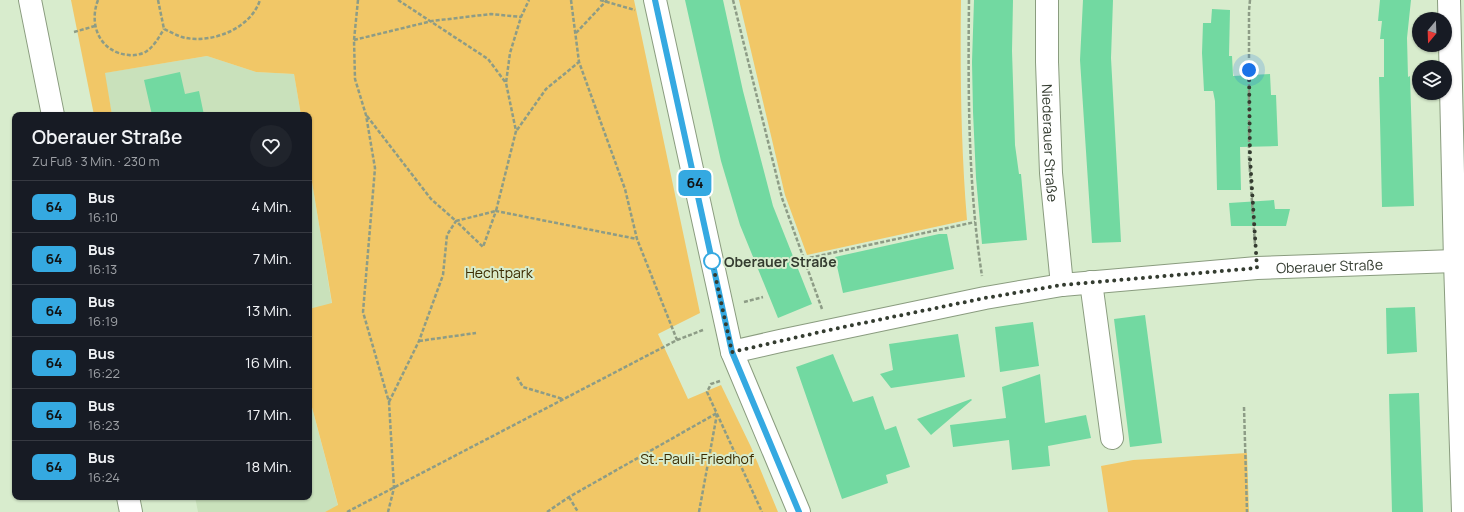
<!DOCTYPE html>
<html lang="de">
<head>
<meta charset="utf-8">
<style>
  body { margin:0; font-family:Manrope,sans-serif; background:#20242c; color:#f1f3f6; height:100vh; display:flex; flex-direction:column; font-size:15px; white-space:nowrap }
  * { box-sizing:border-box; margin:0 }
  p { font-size:13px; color:#9ea1a6 }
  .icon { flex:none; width:22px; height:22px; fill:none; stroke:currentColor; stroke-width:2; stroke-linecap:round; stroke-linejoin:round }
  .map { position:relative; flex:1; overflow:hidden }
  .side { position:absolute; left:12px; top:112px; width:300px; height:388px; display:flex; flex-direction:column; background:#171b24; border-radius:8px; box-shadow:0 1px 3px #0004 }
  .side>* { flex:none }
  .badge { padding:0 8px; border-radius:6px; font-size:14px; line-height:26px }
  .needle { width:26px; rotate:199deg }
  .buttons { position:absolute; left:1412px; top:12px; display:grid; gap:8px }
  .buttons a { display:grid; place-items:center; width:40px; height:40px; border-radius:50%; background:#171b24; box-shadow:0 1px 3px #0004; font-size:20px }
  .you { position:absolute; width:20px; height:20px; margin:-10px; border:3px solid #fff; border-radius:50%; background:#1a73e8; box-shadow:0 0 0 6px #1a73e833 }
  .map>.badge { position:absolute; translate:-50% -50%; box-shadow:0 0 0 2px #fff }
  .round { display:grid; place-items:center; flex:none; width:42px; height:42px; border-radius:21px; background:#20242c }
  .headline { display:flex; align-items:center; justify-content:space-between; height:68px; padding:0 20px }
  h1 { font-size:19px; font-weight:600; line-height:30px }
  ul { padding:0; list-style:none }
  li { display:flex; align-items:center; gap:12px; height:52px; padding:0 20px; border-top:1px solid #363941 }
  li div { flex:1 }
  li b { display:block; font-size:15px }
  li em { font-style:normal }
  li .badge { min-width:44px; font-weight:700; text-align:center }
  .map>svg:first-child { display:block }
  .built { fill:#c9e1bb }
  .green { fill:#f1c767 }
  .building { fill:#72d9a1 }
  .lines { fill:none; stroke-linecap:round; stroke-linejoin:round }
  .minor-casing { stroke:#8a9c7f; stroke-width:24 }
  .tertiary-casing { stroke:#8a9c7f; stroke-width:24 }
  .secondary-casing { stroke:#8a9c7f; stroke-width:24 }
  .path { stroke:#8d9c86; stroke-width:2.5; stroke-dasharray:4 2; stroke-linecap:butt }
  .minor { stroke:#fff; stroke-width:22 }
  .tertiary { stroke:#fff; stroke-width:22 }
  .secondary { stroke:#fff; stroke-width:22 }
  .line-casing { stroke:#fff; stroke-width:9 }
  .line { stroke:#35a9e1; stroke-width:6 }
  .walk { stroke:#343c30; stroke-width:4; stroke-dasharray:0 7.2 }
  .stop-dot { fill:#fff; stroke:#35a9e1; stroke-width:2 }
  .labels { text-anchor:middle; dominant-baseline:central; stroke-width:4; stroke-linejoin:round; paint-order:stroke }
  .street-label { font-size:14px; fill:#343c30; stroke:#d8eccd }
  .stop-label { font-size:14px; font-weight:bold; fill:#343c30; stroke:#d8eccd; text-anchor:start }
  .park-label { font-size:14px; fill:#3b2b00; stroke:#d8eccd }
</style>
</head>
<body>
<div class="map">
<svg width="1464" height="512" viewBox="0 0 1464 512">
  <rect width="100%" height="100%" fill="#d8eccd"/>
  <path class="built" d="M 207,56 L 256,72 L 294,74 L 301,115 L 112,115 L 104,73 Z
    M 309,163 L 332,305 L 309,310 Z
    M 309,396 L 338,506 L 325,512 L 198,512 L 195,497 L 309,497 Z"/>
  <path class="green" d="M 71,0 L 634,0 L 700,313 L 658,334 L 688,399 L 721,385 L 751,447 L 778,512 L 325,512 L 338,505 L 309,396 L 309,309 L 332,303 L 309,164 L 309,115 L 301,115 L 294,74 L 256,72 L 207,56 L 105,73 L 112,115 L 94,115 Z
    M 739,0 L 961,0 C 960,73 961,147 967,220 L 807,255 L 785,195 Z
    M 1247,453 L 1249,512 L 1108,512 L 1101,466 L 1133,460 Z"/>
  <path class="building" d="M 685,0 L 723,0 L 743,91 L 773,206 L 812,304 L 778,318 L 740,225 L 721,161 Z
    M 974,0 L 1013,0 L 1012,51 L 1015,145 L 1019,174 L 1021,174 L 1027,240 L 982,244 L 976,178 L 973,112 L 972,62 Z
    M 1083,0 L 1113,0 L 1111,58 L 1121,242 L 1092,243 L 1080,60 Z
    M 1380,0 L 1411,0 L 1407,38 L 1408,77 L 1410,76 L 1414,206 L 1382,207 L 1379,77 L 1384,77 L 1384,39 L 1380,39 L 1382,21 L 1378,21 Z
    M 1212,9 L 1230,10 L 1229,56 L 1232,56 L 1233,76 L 1270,74 L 1271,95 L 1276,95 L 1278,146 L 1240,147 L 1241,190 L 1217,190 L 1215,101 L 1213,91 L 1204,91 L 1202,53 L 1203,23 L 1211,23 Z
    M 180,72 L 185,94 L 199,91 L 204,115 L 152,115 L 144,80 Z
    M 1274,200 L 1275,209 L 1290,209 L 1286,226 L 1231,226 L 1229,203 Z
    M 939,234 L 947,234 L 954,269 L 843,293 L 835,257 Z
    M 1415,307 L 1417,352 L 1387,354 L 1386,308 Z
    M 1145,315 L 1162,443 L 1130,447 L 1114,319 Z
    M 1033,322 L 1039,366 L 1000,372 L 995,327 Z
    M 958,334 L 965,377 L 891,388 L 880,374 L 893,370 L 889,344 Z
    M 833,354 L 853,402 L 873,396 L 885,430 L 896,426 L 910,467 L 886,475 L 888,483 L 842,499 L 796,367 Z
    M 1040,374 L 1045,423 L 1086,415 L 1091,438 L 1048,446 L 1050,466 L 1012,470 L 1009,440 L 953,447 L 950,425 L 1006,418 L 1002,387 Z
    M 1419,393 L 1423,512 L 1392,512 L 1389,394 Z
    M 971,399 L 972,400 L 931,435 L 917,419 Z"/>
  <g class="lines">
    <g class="minor-casing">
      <g id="minor">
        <path id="s1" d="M 1047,0 L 1047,62 L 1051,173 L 1062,285"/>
        <path d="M 1449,0 L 1455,261 L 1463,512"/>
        <path d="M 1091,282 L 1112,438"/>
        <path id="s2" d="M 732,352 L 780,341 L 985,298 L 1062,285 L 1257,268 L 1455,261"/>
      </g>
    </g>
    <g class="tertiary-casing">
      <path id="tertiary" d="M 655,0 L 732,352 L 799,512"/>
    </g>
    <g class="secondary-casing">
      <path id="secondary" d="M 30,0 L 53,115
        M 128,497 L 131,512"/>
    </g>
    <path class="path" d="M 98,0 C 88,26 101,53 129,55 C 134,56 143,54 147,51 C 155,45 159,37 164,29
      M 158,0 L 164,29 C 171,32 179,37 186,38 C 214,43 251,28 260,0
      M 358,0 L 354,40 L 355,79 L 366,115 L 375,168 L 363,312 L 389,402 L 394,488 L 388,512
      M 398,0 L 488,59 L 506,83
      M 571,0 L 579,62 L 625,189 L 637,239 L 677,340
      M 600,0 L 635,10
      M 733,0 L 782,198 L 822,309
      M 969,0 C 968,92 968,185 982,276
      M 1250,0 L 1249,11 L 1249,158 L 1255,245
      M 74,32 L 95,26
      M 576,33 L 607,0
      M 354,40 L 432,21 L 491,14 L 521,17
      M 367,116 L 431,199 L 456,221 L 496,211 L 516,131 L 506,83 L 510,53 L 521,17 L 529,0
      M 517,130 L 546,89 L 579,62
      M 804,259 L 975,222
      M 744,302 L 763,297
      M 419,341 L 476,333
      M 517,377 L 523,387 L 563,399
      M 720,381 L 711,384 L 707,392 L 762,512
      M 389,402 L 419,341 L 443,275 L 447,235 L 456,221 L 483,247 L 496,211 L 637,239
      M 1244,407 L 1247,512
      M 569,497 L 578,512
      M 347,512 L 677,340 L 703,330
      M 547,512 L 569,497 L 717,413
      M 699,512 L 717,414"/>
    <use href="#minor" class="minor"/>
    <use href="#tertiary" class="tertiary"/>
    <use href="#secondary" class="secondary"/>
  </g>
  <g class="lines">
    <g class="line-casing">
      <path id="line" d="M 655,0 L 732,352 L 799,512"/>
    </g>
    <use href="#line" class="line"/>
    <path class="walk" d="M 712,261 L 732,352 L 829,330 L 985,298 L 1062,285 L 1257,268 L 1250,158 L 1249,70"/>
  </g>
  <circle class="stop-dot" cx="712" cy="261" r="8"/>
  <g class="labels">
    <g class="street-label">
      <text stroke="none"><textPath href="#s1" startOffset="143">Niederauer Straße</textPath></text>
      <text stroke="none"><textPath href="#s2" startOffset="605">Oberauer Straße</textPath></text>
    </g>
    <g class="stop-label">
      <text x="724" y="261">Oberauer Straße</text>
    </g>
    <g class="park-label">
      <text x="499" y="272">Hechtpark</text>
      <text x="697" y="458">St.-Pauli-Friedhof</text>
    </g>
  </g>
</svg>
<div class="buttons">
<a><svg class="needle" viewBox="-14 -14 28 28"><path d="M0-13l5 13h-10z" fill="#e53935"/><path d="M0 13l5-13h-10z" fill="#9ea1a6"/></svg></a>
<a><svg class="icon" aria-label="layers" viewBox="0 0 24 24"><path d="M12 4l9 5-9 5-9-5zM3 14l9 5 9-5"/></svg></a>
</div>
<div class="you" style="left:1249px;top:70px"></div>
<b class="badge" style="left:695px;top:183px;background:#35a9e1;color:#111">64</b>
<section class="side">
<div class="headline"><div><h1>Oberauer Straße</h1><p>Zu Fuß · 3 Min. · 230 m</p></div><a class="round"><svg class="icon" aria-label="heart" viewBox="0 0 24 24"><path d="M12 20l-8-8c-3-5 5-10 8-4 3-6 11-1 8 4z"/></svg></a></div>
<ul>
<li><span class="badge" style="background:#35a9e1;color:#111">64</span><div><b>Bus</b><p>16:10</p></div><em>4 Min.</em></li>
<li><span class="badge" style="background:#35a9e1;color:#111">64</span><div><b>Bus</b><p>16:13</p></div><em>7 Min.</em></li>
<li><span class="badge" style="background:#35a9e1;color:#111">64</span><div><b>Bus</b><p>16:19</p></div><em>13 Min.</em></li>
<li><span class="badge" style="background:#35a9e1;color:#111">64</span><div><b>Bus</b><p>16:22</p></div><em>16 Min.</em></li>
<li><span class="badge" style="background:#35a9e1;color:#111">64</span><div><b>Bus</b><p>16:23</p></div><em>17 Min.</em></li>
<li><span class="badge" style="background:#35a9e1;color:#111">64</span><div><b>Bus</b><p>16:24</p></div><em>18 Min.</em></li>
</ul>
</section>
</div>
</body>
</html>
